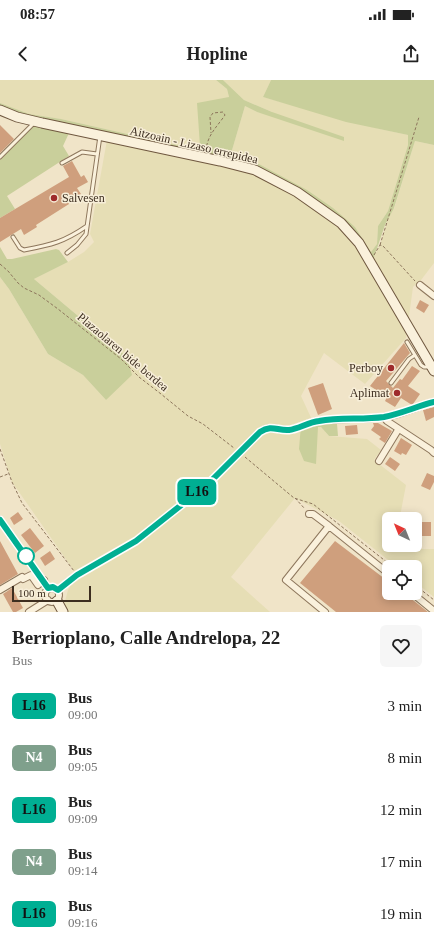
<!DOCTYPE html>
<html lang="en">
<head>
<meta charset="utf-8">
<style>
  body { margin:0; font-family:"Times New Roman",serif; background:#f6f6f6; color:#222; height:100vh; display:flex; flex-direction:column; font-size:15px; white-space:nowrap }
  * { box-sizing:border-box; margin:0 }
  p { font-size:13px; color:#767676 }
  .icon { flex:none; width:22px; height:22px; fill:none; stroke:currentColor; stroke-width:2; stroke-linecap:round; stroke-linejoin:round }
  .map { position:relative; height:532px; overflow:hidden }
  .side { display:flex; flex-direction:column; background:#fff; flex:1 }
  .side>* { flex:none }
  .badge { padding:0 8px; border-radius:6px; font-size:14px; line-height:26px }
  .needle { width:26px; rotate:317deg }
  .controls { position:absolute; left:382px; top:432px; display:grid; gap:8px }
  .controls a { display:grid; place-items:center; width:40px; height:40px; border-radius:6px; background:#fff; box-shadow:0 2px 10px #0003; font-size:20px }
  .scale { position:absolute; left:12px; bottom:10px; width:79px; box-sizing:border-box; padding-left:4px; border:2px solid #3d2e20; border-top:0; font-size:11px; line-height:14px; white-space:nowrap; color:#3d2e20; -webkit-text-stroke:3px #f7eed8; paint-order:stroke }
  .map>.badge { position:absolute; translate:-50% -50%; box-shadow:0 0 0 2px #fff }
  .round { display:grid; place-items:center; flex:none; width:42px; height:42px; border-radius:6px; background:#f6f6f6 }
  .headline { display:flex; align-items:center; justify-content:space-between; height:68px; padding:0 12px }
  h1 { font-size:19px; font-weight:600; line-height:30px }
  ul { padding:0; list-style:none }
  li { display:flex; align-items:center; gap:12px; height:52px; padding:0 12px }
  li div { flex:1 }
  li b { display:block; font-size:15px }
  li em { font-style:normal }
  li .badge { min-width:44px; font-weight:700; text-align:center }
  .status { display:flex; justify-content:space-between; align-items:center; height:28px; padding:0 20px; background:#fff; direction:ltr }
  .status svg { height:11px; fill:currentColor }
  header { display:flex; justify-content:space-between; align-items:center; height:52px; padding:0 12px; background:#fff; font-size:18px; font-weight:600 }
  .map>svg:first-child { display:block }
  .farmland { fill:#e6deb5 }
  .green { fill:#c9cf9b }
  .building { fill:#cf9f7d }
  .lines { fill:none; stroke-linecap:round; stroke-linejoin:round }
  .lane-casing { stroke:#8d765c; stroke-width:5 }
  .street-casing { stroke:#8d765c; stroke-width:8 }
  .secondary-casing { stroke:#6f573f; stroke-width:11 }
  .path { stroke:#8d765c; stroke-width:1; stroke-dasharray:3 2; stroke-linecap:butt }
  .lane { stroke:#faf1dc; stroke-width:3 }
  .street { stroke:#faf1dc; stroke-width:6 }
  .secondary { stroke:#faf1dc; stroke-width:9 }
  .line-casing { stroke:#fff; stroke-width:9 }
  .line { stroke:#00af93; stroke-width:6 }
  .poi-dot { fill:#9e2a2b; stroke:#f7eed8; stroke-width:1.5 }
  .stop-dot { fill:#fff; stroke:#00af93; stroke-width:2 }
  .labels { text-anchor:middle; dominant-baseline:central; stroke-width:3; stroke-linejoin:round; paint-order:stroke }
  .street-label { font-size:12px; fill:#3d2e20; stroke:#f7eed8 }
  .poi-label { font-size:12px; fill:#3d2e20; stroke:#f7eed8; text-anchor:end }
</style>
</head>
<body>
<div class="status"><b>08:57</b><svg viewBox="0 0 49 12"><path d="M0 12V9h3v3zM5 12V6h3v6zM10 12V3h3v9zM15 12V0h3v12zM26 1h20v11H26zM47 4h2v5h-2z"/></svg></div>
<header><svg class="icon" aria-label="back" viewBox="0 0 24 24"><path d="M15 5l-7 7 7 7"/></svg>Hopline<svg class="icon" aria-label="share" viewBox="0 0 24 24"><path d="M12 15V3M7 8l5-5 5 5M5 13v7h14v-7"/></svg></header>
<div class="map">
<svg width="434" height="532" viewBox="0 0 434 532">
  <rect width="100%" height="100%" fill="#f0e4c8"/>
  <path class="farmland" d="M 0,0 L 216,0 L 227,9 L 229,17 L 200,66 L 185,67 L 61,39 L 28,34 L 0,23 Z
    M 223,0 L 271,0 L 263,17 L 380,49 L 408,55 L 408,65 L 388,131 L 378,146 L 377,164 L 371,172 L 355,147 L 257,83 L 230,77 L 245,26 L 257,32 L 266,34 L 272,32 L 244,20 Z
    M 107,60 L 255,90 L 316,124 L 359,163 L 371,183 L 380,165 L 392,126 L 394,129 L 415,61 L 434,65 L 434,183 L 418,204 L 417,203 L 413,207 L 406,258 L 365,304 L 324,273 L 301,316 L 313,342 L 318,347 L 321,347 L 329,356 L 367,359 L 381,370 L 374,380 L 406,405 L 401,431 L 400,439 L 389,439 L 389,465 L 400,465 L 400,469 L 434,469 L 434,517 L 415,502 L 415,487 L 397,487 L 339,441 L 295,418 L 231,497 L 270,532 L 68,532 L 64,525 L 68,510 L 77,495 L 12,402 L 0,364 L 0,197 L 9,209 L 48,274 L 83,295 L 106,320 L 127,277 L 34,199 L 68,182 L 84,172 L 94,162 L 90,154 Z"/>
  <path class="green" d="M 216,0 L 223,0 L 244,20 L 272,32 L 344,57 L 344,61 L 257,32 L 245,26 L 230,77 L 257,83 L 307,110 L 333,128 L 355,147 L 371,172 L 377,164 L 378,146 L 388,131 L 408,65 L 408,55 L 346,42 L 263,17 L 271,0 L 434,0 L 434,65 L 415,61 L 394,128 L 385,145 L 371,186 L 349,157 L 316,124 L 297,112 L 227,83 L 37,41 L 0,26 L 0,23 L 29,34 L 61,39 L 185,67 L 200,66 L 197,23 L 229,17 L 227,9 Z
    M 37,45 L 69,53 L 63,66 L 69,76 L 7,116 L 15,129 L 0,138 L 0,80 L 33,46 Z
    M 0,167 L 7,179 L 12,179 L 56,169 L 59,170 L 68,182 L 34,199 L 127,277 L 132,295 L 106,320 L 83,295 L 48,274 L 9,209 L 0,197 Z
    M 313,342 L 337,344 L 338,356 L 329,356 L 321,347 L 318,347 L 316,384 L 304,381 L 299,369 L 301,345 Z"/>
  <path class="building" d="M 0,45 L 14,59 L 0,73 Z
    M 72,81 L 81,97 L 84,95 L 88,102 L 77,108 L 81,114 L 68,122 L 69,124 L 36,145 L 37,147 L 24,155 L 21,149 L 0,162 L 0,138 L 69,97 L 63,86 Z
    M 420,220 L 429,225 L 424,233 L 416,228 Z
    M 404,263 L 410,273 L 386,301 L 393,308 L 400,299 L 402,300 L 412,286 L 420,291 L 408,306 L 420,314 L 413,324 L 412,325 L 401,318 L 395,327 L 385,321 L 387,317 L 370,306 Z
    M 323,303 L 332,329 L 318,335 L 308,308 Z
    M 434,327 L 434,337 L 426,341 L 423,330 Z
    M 373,343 L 378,343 L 392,351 L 385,363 L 379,359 L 381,357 L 371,350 L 374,346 Z
    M 357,345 L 358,354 L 346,355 L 345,346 Z
    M 401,358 L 412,365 L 406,375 L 402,373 L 401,375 L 394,371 Z
    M 390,377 L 400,384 L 395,391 L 385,384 Z
    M 427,393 L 434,396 L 434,402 L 430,410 L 421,406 Z
    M 18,432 L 23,439 L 14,445 L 10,438 Z
    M 417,442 L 431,442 L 431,456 L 418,456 Z
    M 30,448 L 44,466 L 35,473 L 21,455 Z
    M 0,461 L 18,494 L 0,505 Z
    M 335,461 L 389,502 L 389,513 L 404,513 L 428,532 L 336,532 L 300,503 Z
    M 50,471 L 55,479 L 45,486 L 40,478 Z
    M 12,508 L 23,528 L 16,532 L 13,532 L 3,514 Z"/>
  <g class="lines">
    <g class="lane-casing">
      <path id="lane" d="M 0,77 L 34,43
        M 62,83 L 82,72 L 97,74
        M 13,157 L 20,168 L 24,170 C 51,165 64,162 87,146
        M 67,173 L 77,165 L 86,154 L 100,56
        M 407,262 L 421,285 L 424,287 L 430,287
        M 391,303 L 409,279 L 415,275"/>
    </g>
    <g class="street-casing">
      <path id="street" d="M 420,205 L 434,216
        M 384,337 L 387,341 L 431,370 L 434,373
        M 379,381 L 398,350
        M 309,434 L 313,434 L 329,446
        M 0,440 L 48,508
        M45 515a7 7 0 1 1 14 0a7 7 0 1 1-14 0Z
        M 0,510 L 22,497 L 23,499 L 31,495 L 38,505 L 44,500
        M 58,510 L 77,495 L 136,461 L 209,403 L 260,352 C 272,344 277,351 289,350 C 298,349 309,342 319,341 C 340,338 363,340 384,337 C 399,335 419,326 434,322
        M 412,513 L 434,531
        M 29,532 L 48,520
        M 325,532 L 286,500 L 329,446 L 389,494"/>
    </g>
    <g class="secondary-casing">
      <path id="secondary" d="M 0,30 L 17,37 L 42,43 L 220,81 L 255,90 L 297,112 L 341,143 L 359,163 L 434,291
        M 57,521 L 63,532"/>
    </g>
    <path class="path" d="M 206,71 C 207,55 217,47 225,35 L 223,32 L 213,33 L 210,37 L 211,53
      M 380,165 L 419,37
      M 374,175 L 380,165 L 383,166 L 415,201
      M 0,184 L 8,191 L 18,203 L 24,208 L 39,215 L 58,229 L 121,279 L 139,297 L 161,314 L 188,336 L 203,344 L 234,368
      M 0,369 L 12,402 L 22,423 L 74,491
      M 245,377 L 294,418 L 313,424 L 393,487
      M 0,397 L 8,394
      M 295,418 L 305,429
      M 415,505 L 434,520"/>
    <use href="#lane" class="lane"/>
    <use href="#street" class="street"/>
    <use href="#secondary" class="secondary"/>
  </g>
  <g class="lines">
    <g class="line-casing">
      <path id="line" d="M 0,440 L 48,508 L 53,507 L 58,510 L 77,495 L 136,461 L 209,403 L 260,352 C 272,344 277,351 289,350 C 298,349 309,342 319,341 C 340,337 362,340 384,337 C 400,334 418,326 434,322"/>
    </g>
    <use href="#line" class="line"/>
  </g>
  <g class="poi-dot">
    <circle cx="54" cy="118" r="4"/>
    <circle cx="391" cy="288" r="4"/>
    <circle cx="397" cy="313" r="4"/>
  </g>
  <circle class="stop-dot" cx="26" cy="476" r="8"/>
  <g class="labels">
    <g class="street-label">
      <text transform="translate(194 65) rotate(13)">Aitzoain - Lizaso errepidea</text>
      <text transform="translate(123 272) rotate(40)">Plazaolaren bide berdea</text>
    </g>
    <g class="poi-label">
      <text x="62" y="118" text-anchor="start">Salvesen</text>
      <text x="383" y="288">Perboy</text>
      <text x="389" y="313">Aplimat</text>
    </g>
  </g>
</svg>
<div class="controls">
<a><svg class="needle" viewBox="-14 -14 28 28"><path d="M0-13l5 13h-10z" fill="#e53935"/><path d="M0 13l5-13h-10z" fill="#767676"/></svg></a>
<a><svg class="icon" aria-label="locate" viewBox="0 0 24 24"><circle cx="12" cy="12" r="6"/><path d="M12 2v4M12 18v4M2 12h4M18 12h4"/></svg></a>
</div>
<div class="scale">100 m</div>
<b class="badge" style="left:197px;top:412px;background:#00af93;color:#111">L16</b>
</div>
<section class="side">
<div class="headline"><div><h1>Berrioplano, Calle Andrelopa, 22</h1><p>Bus</p></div><a class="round"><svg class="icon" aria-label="heart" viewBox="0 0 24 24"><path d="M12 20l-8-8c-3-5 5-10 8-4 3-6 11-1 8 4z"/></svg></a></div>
<ul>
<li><span class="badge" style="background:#00af93;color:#111">L16</span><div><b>Bus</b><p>09:00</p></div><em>3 min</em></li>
<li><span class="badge" style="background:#7fa08c;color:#fff">N4</span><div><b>Bus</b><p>09:05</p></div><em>8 min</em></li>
<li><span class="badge" style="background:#00af93;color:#111">L16</span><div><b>Bus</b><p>09:09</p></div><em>12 min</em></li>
<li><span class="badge" style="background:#7fa08c;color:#fff">N4</span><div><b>Bus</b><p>09:14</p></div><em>17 min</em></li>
<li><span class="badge" style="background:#00af93;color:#111">L16</span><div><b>Bus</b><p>09:16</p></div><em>19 min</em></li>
</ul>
</section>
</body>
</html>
